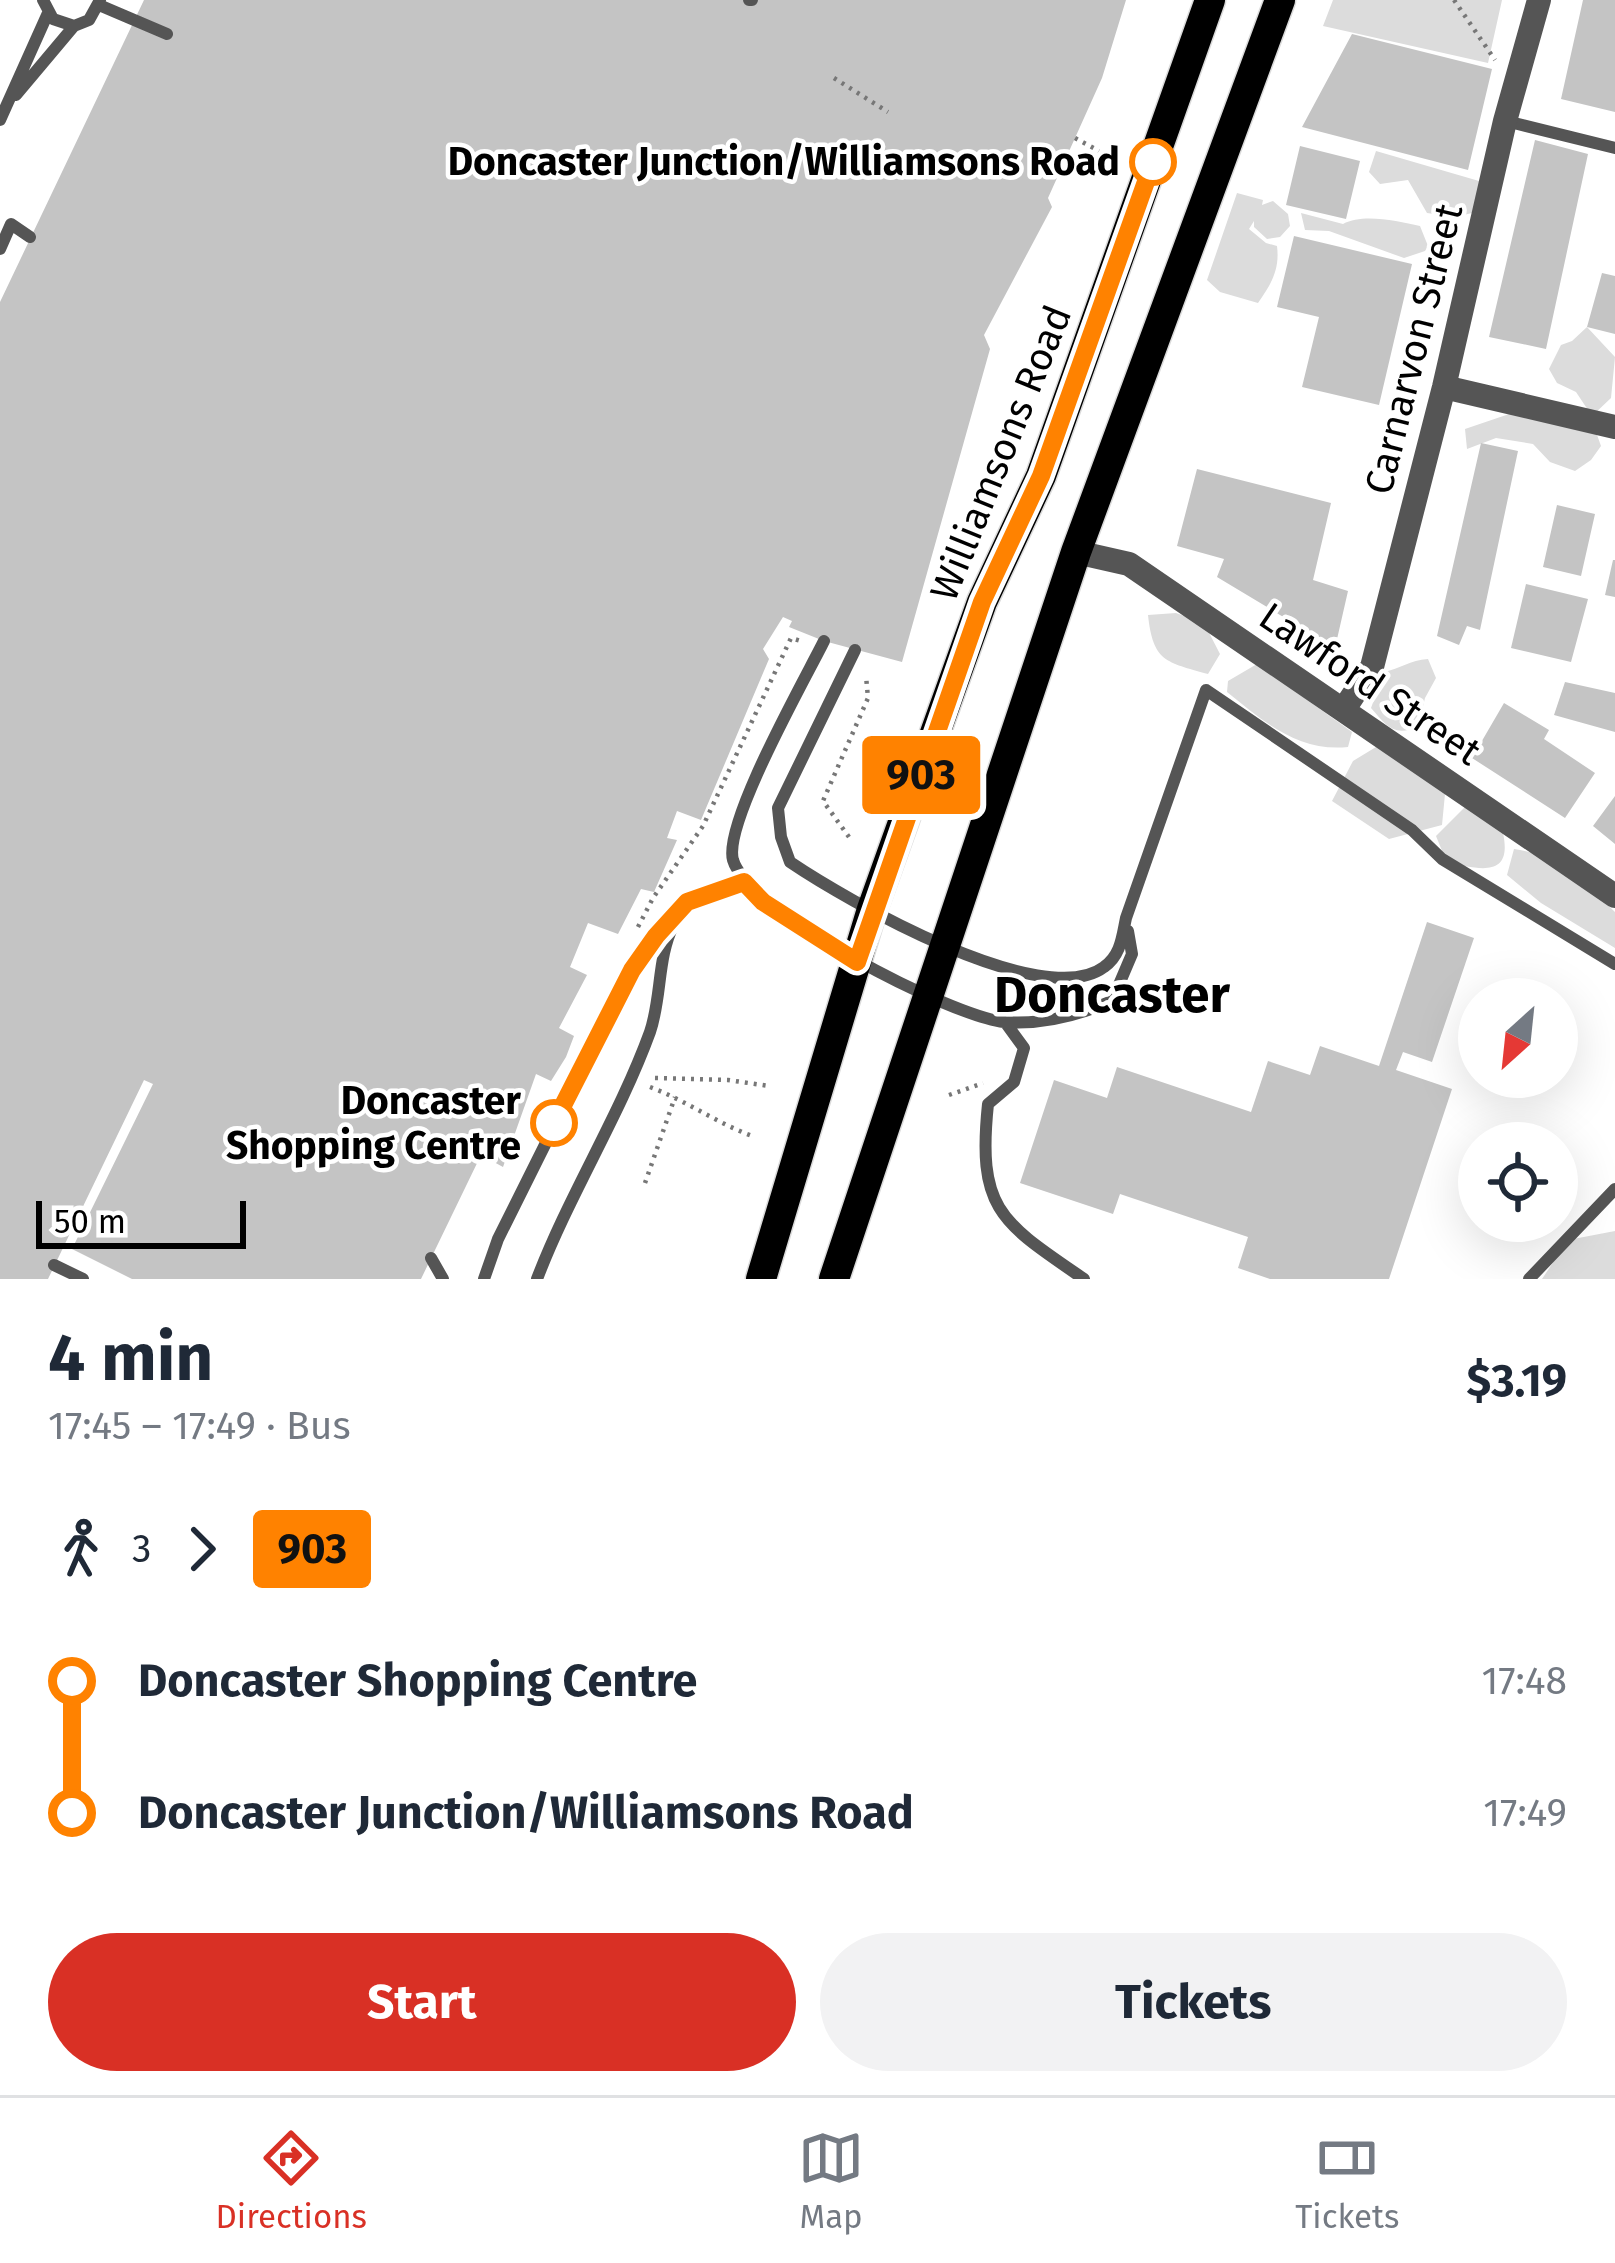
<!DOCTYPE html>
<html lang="en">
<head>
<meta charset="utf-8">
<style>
  body { margin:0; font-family:"Fira Sans",sans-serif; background:#f2f2f3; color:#1f2937; height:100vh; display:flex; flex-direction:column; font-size:45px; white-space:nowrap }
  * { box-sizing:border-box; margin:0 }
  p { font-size:39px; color:#747a83 }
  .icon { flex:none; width:66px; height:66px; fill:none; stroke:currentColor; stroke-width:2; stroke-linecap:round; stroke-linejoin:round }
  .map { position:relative; height:1279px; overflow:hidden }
  .panel { display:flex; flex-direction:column; background:#fff; flex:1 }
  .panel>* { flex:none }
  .badge { padding:0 24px; border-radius:9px; font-size:42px; line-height:78px }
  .needle { width:78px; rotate:207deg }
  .tools { position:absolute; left:1458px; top:978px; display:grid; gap:24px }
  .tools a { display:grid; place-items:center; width:120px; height:120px; border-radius:50%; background:#fff; box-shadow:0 12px 48px #0002; font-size:60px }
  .scale { position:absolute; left:36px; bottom:30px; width:210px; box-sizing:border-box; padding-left:12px; border:6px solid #000; border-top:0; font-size:33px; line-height:42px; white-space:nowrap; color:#000; -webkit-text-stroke:9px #fff; paint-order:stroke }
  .map>.badge { position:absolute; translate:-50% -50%; box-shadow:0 0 0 6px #fff }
  .legs { display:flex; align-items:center; gap:18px; height:132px; padding:0 48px; font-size:39px }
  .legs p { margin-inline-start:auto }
  .head { display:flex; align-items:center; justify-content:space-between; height:204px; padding:0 48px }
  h1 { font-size:66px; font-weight:700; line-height:90px }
  .cta { display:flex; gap:24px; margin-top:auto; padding:24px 48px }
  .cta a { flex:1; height:138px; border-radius:72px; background:#d93025; color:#fff; font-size:48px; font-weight:700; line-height:138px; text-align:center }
  .cta a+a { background:#f2f2f3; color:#1f2937 }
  ul { padding:0 48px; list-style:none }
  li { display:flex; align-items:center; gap:42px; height:132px; font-size:45px }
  li i { display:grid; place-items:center; width:18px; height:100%; margin:0 15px; background:currentColor }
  li i::after { content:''; width:30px; height:30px; margin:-15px; border:9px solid; border-radius:50%; background:#fff }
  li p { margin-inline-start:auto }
  li:first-child i { background:linear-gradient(#0000 50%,currentColor 0) }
  li:last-child i { background:linear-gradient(currentColor 50%,#0000 0) }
  .menu { display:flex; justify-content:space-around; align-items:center; height:168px; border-top:3px solid #e0e1e3; background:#fff; font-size:33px; color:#747a83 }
  .menu a { display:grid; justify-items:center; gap:6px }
  .menu .active { color:#d93025 }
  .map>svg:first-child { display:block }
  .green { fill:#dcdcdc }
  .building { fill:#c4c4c4 }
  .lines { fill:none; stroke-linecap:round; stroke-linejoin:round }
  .primary-casing { stroke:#dbdbdb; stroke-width:33 }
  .path { stroke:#777; stroke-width:4.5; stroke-dasharray:3 6; stroke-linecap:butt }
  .lane { stroke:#555; stroke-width:12 }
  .street { stroke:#555; stroke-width:24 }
  .primary { stroke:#000; stroke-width:30 }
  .line-1-casing { stroke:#fff; stroke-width:27 }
  .line-1 { stroke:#ff8200; stroke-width:18 }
  .stop-1-dot { fill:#fff; stroke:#ff8200; stroke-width:6 }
  .labels { text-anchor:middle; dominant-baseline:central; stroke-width:9; stroke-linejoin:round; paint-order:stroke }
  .stop-label { font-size:39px; font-weight:bold; fill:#000; stroke:#fff; text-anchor:end }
  .street-label { font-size:39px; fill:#000; stroke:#fff }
  .district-label { font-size:51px; font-weight:bold; fill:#000; stroke:#fff }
</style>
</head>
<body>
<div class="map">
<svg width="1615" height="1279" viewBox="0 0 1615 1279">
  <rect width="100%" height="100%" fill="#fff"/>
  <path class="green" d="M 1333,0 L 1502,0 L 1488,63 L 1323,26 Z
    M 1376,151 L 1479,181 L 1480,197 L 1472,213 L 1455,217 L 1427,213 L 1408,180 L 1380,184 L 1369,172 Z
    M 1237,193 L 1263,200 L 1262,205 L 1273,201 L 1288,214 L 1290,226 L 1280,237 L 1267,239 L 1254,227 L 1254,221 L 1249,229 L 1266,243 L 1277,246 C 1280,270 1271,284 1258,303 L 1220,292 L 1207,280 Z
    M 1301,213 L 1343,224 C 1363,213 1397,221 1420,226 L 1428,246 L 1425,251 L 1404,258 L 1329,231 L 1305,230 Z
    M 1587,327 L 1615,357 L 1611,398 L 1592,416 L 1576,392 L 1557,383 L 1549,369 L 1561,345 L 1572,341 Z
    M 1515,412 L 1596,432 L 1601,446 L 1591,460 L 1575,471 L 1550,462 L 1533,444 L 1496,438 L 1467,449 L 1465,429 Z
    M 1176,613 L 1204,623 L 1220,654 L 1208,674 C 1166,662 1153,662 1148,615 Z
    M 1428,659 L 1436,678 L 1425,698 L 1418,727 C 1393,737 1387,726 1371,708 L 1384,672 C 1400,669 1410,660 1428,659 Z
    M 1257,664 L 1352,732 L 1348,747 C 1298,752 1264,722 1227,692 L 1228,681 Z
    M 1376,747 L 1408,753 L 1445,794 L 1442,825 L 1389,839 L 1332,801 L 1353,761 Z
    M 1465,807 L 1503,833 C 1513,880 1478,868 1447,863 L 1436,836 Z
    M 1514,849 C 1554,854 1587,884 1615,912 L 1615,948 L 1541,903 L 1507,875 Z
    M 1615,1231 L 1615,1279 L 1542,1279 L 1568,1240 Z"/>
  <path class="building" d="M 144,0 L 1126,0 L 1102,78 L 1048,198 L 1052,207 L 984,335 L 990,349 L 902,662 L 824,641 L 789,627 L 792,621 L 783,617 L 763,649 L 769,659 L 701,820 L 677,811 L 667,838 L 677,840 L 654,892 L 641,889 L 618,934 L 588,923 L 570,967 L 587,975 L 559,1028 L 574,1036 L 566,1057 L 551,1081 L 536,1074 L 503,1167 L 481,1155 L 421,1279 L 132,1279 L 72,1249 L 153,1084 L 144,1080 L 48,1279 L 0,1279 L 0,302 Z
    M 1583,0 L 1615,0 L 1615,112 L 1561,99 Z
    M 1352,34 L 1492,69 L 1468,170 L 1302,127 Z
    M 1535,140 L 1588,154 L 1546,349 L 1489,337 Z
    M 1300,146 L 1360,161 L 1346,219 L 1286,205 Z
    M 1294,236 L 1412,264 L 1379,405 L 1302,387 L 1319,317 L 1277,307 Z
    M 1602,273 L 1615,276 L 1615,334 L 1587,327 Z
    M 1481,443 L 1518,451 L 1480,630 L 1467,626 L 1459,645 L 1437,636 Z
    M 1197,469 L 1331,503 L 1313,580 L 1348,591 L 1335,648 L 1217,577 L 1224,559 L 1177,546 Z
    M 1557,505 L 1595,514 L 1581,576 L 1543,567 Z
    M 1613,560 L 1615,560 L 1615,597 L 1605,595 Z
    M 1526,584 L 1588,599 L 1571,662 L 1511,648 Z
    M 1565,682 L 1615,693 L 1615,732 L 1554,715 Z
    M 1504,703 L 1549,730 L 1544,739 L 1595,773 L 1565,818 L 1472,758 Z
    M 1615,796 L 1615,844 L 1593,826 Z
    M 1427,922 L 1474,938 L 1432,1062 L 1403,1052 L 1396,1070 L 1452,1089 L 1389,1279 L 1270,1279 L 1238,1268 L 1248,1237 L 1120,1194 L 1113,1214 L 1020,1183 L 1054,1080 L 1107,1098 L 1117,1067 L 1251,1112 L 1268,1061 L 1310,1075 L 1320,1046 L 1379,1066 Z"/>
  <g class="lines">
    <g class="primary-casing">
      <path id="primary" d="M 761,1279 L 872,909 L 982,602 L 1041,476 L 1210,0
        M 834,1279 L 1076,552 L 1280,0"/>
    </g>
    <path class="path" d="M 1454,0 L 1495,60
      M 834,78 L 888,112
      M 1075,138 L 1099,151
      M 849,837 L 823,801 L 868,698 L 866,676
      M 638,927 L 653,898 L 703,826 L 791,638 L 804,642
      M 655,1078 L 728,1080 L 769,1086
      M 650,1087 C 687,1101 718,1124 755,1137
      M 949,1095 L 983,1083
      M 645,1183 L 675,1097"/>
    <path class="lane" d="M 43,0 L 53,19 L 74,26 L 89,20 L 100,0
      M 749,0 L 752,0
      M 99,5 L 167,34
      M 16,95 L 74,26
      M 0,120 L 48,13
      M 1506,121 L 1615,148
      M 0,249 L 11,224 L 30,237
      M 824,641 C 804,681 723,824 733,860 C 749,913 950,1016 1004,1022 C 1040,1025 1079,1015 1112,1001 L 1132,954 L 1128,931
      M 855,650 L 778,808 L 781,837 L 790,862 C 846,900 1043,1013 1104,967 C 1121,955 1122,937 1126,918 L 1206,690 L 1412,830 L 1442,859 L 1615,964
      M 1005,1022 L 1024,1048 L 1014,1082 L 988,1104 C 977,1210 1001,1222 1084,1279
      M 431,1258 L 443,1279
      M 54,1265 L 83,1279
      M 484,1279 L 498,1239 L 632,970 L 687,902 L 744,882
      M 537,1279 C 569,1195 619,1117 650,1032 C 662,997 657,957 674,924
      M 1529,1279 L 1615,1189"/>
    <path class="street" d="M 1444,387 L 1615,427
      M 1076,552 L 1129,564 L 1615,896
      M 1344,709 L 1372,667 L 1444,387 L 1505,121 L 1539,0"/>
    <use href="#primary" class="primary"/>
  </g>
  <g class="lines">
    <g class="line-1-casing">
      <path id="line-1" d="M 554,1123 L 632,970 L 656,936 L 687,902 L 744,882 L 763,902 L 857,962 L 982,602 L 1041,476 L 1153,162"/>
    </g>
    <use href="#line-1" class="line-1"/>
  </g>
  <g class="stop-1-dot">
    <circle cx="1153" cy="162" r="21"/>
    <circle cx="554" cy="1123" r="21"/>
  </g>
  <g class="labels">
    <g class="stop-label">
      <text x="1120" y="162">Doncaster Junction/Williamsons Road</text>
      <text x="521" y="1101">Doncaster<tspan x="521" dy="45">Shopping Centre</tspan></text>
    </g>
    <g class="street-label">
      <text transform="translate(1414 349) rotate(-76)">Carnarvon Street</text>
      <text transform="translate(1001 453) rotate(-68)">Williamsons Road</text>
      <text transform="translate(1370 684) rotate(34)">Lawford Street</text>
    </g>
    <g class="district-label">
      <text x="1112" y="995">Doncaster</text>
    </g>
  </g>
</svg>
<div class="tools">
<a><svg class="needle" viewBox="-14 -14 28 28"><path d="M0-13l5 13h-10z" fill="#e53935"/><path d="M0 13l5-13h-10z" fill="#747a83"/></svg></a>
<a><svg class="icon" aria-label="locate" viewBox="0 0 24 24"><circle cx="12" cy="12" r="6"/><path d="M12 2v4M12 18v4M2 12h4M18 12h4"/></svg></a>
</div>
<div class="scale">50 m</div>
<b class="badge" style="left:921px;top:775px;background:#ff8200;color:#111">903</b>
</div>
<section class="panel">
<div class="head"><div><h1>4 min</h1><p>17:45 – 17:49 · Bus</p></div><b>$3.19</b></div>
<div class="legs"><svg class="icon" aria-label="walk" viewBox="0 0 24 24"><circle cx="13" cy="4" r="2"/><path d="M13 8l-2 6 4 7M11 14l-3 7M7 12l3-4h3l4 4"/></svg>3<svg class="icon" aria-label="forward" viewBox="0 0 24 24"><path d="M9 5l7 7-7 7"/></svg><b class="badge" style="background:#ff8200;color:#111">903</b></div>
<ul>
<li><i style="color:#ff8200"></i><b>Doncaster Shopping Centre</b><p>17:48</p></li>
<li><i style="color:#ff8200"></i><b>Doncaster Junction/Williamsons Road</b><p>17:49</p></li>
</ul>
<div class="cta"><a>Start</a><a>Tickets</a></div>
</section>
<nav class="menu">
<a class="active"><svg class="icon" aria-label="directions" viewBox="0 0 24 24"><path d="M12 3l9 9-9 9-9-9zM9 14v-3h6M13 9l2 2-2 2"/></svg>Directions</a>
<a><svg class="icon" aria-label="map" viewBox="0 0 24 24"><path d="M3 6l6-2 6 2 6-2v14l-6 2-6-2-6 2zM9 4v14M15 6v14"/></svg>Map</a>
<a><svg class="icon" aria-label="tickets" viewBox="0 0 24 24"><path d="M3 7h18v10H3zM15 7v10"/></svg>Tickets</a>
</nav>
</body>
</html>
